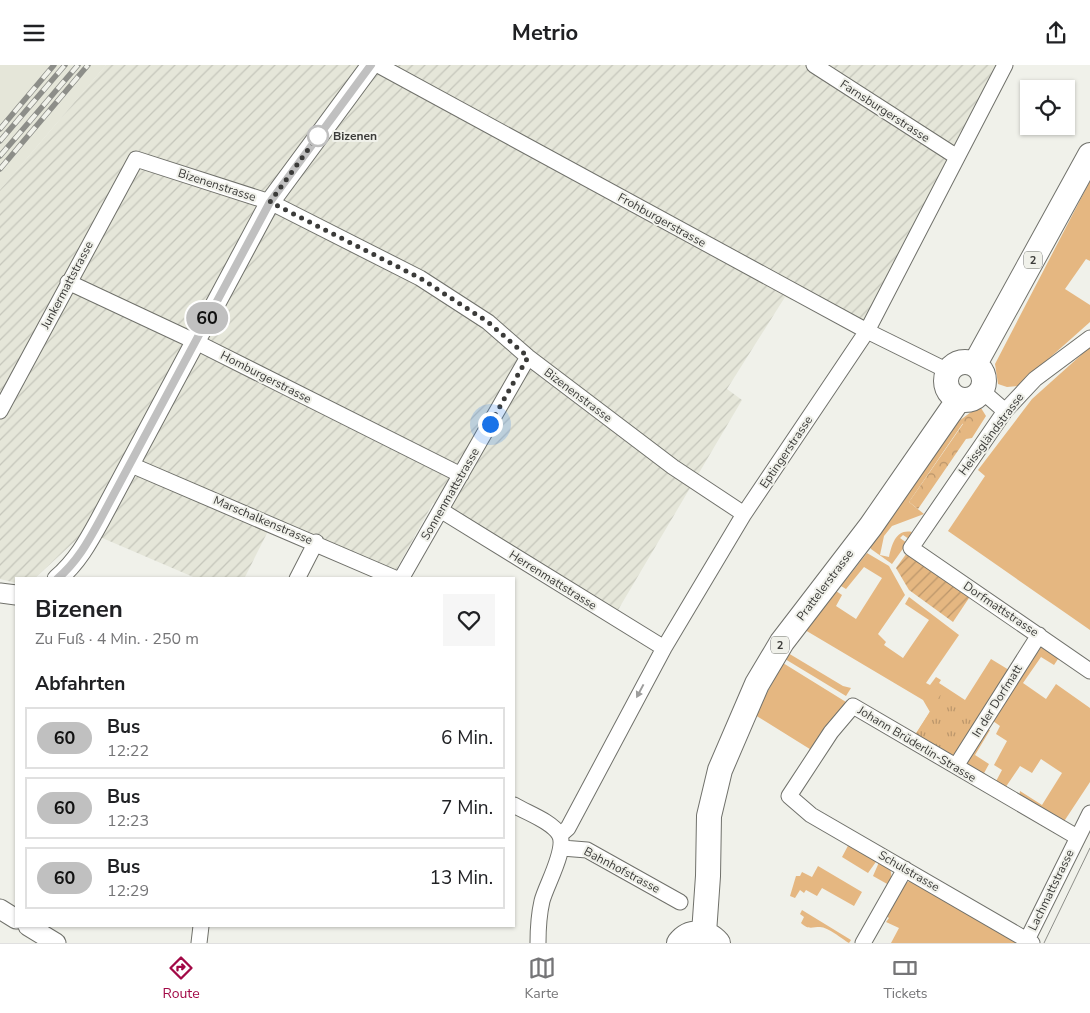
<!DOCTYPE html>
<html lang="de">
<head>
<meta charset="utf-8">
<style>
  body { margin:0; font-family:"Nunito Sans",sans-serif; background:#f6f6f6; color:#202124; height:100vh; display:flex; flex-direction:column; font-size:19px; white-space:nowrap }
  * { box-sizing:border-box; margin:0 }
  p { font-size:16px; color:#757577 }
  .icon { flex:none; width:28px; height:28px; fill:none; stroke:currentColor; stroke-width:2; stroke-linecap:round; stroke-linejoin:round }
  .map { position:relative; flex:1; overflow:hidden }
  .drawer { position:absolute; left:15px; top:512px; width:500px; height:350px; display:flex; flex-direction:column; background:#fff; border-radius:0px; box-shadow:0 1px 4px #0004 }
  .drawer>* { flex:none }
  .badge { padding:0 10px; border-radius:16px; font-size:18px; line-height:32px }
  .buttons { position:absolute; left:1020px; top:15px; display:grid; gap:10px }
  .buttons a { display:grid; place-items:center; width:55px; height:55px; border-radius:0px; background:#fff; box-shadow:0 1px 4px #0004; font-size:25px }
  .you { position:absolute; width:25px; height:25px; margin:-12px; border:4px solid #fff; border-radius:50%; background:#1a73e8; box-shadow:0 0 0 8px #1a73e833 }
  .map>.badge { position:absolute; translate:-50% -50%; box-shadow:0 0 0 2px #fff }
  h2 { padding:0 20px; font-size:19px; line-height:45px }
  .round { display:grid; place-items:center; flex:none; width:52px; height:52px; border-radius:0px; background:#f6f6f6 }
  .summary { display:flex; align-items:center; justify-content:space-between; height:85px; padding:0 20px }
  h1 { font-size:24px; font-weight:700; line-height:38px }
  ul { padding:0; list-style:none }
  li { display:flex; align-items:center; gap:15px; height:62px; margin:0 10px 8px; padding:0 10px; border:2px solid #e0e0e0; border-radius:0px }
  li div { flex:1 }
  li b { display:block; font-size:19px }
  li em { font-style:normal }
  li .badge { min-width:55px; font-weight:700; text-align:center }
  header { display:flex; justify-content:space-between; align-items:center; height:65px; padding:0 20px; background:#fff; font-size:22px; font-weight:700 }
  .tab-bar { display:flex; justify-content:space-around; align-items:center; height:70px; border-top:1px solid #e0e0e0; background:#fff; font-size:14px; color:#757577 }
  .tab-bar a { display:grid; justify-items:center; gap:2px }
  .tab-bar .active { color:#a20946 }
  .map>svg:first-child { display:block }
  .built { fill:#e5e6d9 }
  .industrial { fill:url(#industrial-furrows) }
  .grass { fill:#e5b781 }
  .forest { fill:url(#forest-crowns) }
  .park { fill:url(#park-tufts) }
  .garden { fill:url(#garden-furrows) }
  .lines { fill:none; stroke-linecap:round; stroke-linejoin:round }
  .minor-casing { stroke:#70716b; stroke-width:17 }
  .tertiary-casing { stroke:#70716b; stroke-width:21 }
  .primary-casing { stroke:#70716b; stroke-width:26 }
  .minor { stroke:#fff; stroke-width:15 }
  .tertiary { stroke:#fff; stroke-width:19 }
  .primary { stroke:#fff; stroke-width:24 }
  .tram { stroke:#8d8e89; stroke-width:1 }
  .rail-casing { stroke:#8d8e89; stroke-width:5.5 }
  .rail { stroke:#f0f1ea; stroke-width:4; stroke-dasharray:11; stroke-linecap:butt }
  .oneway { fill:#9d9d9c }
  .line-casing { stroke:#fff; stroke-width:11 }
  .line { stroke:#c0c0c0; stroke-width:8 }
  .walk { stroke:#3b3b39; stroke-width:5; stroke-dasharray:0 9 }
  .stop-dot { fill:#fff; stroke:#c0c0c0; stroke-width:2.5 }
  .labels { text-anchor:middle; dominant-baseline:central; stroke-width:4; stroke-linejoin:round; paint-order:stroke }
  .shield { fill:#f0f1ea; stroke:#71726e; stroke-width:1 }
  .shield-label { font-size:11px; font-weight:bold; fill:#3b3b39 }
  .street-label { font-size:12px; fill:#3b3b39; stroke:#f0f1ea }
  .stop-label { font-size:12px; font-weight:bold; fill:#3b3b39; stroke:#f0f1ea; text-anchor:start }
</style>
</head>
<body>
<header><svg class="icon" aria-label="menu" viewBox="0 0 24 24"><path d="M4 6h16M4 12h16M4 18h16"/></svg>Metrio<svg class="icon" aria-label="share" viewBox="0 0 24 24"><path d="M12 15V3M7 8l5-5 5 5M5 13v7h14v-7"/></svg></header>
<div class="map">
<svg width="1090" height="878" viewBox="0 0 1090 878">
  <defs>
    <pattern id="industrial-furrows" width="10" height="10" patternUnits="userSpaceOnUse" patternTransform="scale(1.25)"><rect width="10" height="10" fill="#e5e6d9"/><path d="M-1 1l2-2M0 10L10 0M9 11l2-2" fill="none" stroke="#c5c6bb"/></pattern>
    <pattern id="forest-crowns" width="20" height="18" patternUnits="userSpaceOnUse" patternTransform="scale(1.25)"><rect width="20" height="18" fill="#e5b781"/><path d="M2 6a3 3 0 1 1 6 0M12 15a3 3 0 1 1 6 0" fill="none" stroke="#bb966b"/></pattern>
    <pattern id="park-tufts" width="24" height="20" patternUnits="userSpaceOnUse" patternTransform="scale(1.25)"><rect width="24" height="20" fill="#e5b781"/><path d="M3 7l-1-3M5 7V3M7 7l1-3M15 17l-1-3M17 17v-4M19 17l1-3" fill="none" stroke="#bb966b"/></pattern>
    <pattern id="garden-furrows" width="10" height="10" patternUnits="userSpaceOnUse" patternTransform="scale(1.25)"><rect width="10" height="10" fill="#e5b781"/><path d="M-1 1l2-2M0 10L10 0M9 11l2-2" fill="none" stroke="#bb966b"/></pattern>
  </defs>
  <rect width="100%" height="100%" fill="#f0f1ea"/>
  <path class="built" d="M 0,0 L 106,0 L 0,125 Z"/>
  <path class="industrial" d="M 106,0 L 1005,0 L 867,266 L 785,232 L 727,324 L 742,335 L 618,545 L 433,438 L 396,505 L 274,454 L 244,514 L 198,514 L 86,466 L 34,514 L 16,514 L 16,518 L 0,514 L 0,125 Z"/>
  <path class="grass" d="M 1090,116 L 1090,196 L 1086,194 L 1065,224 L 1090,240 L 1090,257 L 1018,321 L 1007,322 L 998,319 L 995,299 Z
    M 1090,282 L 1090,565 L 948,466 L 985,411 L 978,405 L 1032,334 Z
    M 959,356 L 963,358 L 909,437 L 924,449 L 892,461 L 884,471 L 880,490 L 889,492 C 892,479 896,464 912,467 L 909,474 L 903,470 L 900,473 L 907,478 L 892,499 L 871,484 L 870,481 Z
    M 867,488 L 889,501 L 905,530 L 878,569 L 886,577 L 884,580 L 903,593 L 929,555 L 905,539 L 909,532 L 959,570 L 926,618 L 930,620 L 936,612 L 941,615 L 939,618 L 965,635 L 991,594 L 1009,605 L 981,655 L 915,670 L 930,647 L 923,635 L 805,565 L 836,526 L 842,530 L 836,541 L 856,554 L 882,513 L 864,502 L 846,524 L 841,521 Z
    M 1043,579 L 1060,591 L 1054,600 L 1041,592 L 1023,618 L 1046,634 L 1056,619 L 1090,643 L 1090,717 L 1061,761 L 1019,733 L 1020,726 L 1042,740 L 1062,708 L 1041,694 L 1032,708 L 1020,701 L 1003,726 L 994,720 L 1002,705 L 994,700 L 1007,676 L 996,669 L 1000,661 L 993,656 Z
    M 788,588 L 843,621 L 851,623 L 846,631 L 785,594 Z
    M 783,598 L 846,637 L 813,686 L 755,650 Z
    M 985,663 L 990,665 L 975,690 L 989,699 L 983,710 L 965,701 L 968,689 Z
    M 850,777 L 878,794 L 868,808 L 842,792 Z
    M 880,795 C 891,803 894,807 889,820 L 873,811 Z
    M 818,801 L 862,827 L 854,841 L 822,823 L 817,831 L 806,825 L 804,828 L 800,825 L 795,833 L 790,831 L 796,811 L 800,811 L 802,807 L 812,812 Z
    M 911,815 L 1017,878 L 891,878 L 899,863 L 886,857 L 889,853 L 885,850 L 903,820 Z
    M 802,845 L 851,875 L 849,878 C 842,874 828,862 820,862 C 812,862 808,865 801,858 L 804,852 L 800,849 Z"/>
  <path class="forest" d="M 981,343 L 986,351 L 972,373 L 966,374 L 918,444 L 909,437 L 963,359 L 959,356 L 975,344 Z"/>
  <path class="park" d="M 941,629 L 981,655 L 958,690 L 947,691 L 915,670 Z"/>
  <path class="garden" d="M 909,485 L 973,527 L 953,557 L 909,525 L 896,503 Z"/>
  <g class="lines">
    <g class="minor-casing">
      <path id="minor" d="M 378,0 L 867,266 L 948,306
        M 814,0 L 957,92
        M 68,217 L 194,276 L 461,410
        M 1090,273 L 1035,314 L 1005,346 L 911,483 L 1090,606
        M 982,326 L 1005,346
        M 0,346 L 136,94 L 270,137 L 420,213 L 488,257 L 528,292 L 673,402 L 744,449
        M 129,399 L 397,514
        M 442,446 L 664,583
        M 297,514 L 316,477
        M 401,514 L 528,292
        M 956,701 L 1039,570
        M 514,740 C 527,748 551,756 559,769 C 568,783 546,820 542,836 C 539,849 538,864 538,878
        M 560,770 L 568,763 L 664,583 L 744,449 L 867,266 L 1005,0
        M 562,783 L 587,785 L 680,837
        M 1027,875 L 1090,748
        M 199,878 L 201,861
        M 863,878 L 905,804
        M 1032,878 L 811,750 L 789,731 L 831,667 L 853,641 L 1077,772"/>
    </g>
    <g class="tertiary-casing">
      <path id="tertiary" d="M 57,514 C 77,497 88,477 100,455 L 270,137 L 371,0
        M 0,528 L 16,530
        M 0,844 L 16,854
        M 28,861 L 56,878"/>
    </g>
    <g class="primary-casing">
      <path id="primary" d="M946 316a19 19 0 1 1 38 0a19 19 0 1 1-38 0Z
        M 975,299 L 1090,90
        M 704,868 L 708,811 L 709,751 L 720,705 L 757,619 L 782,577 L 871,461 L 959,334
        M 679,878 C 689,865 707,865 718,878"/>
    </g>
    <use href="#minor" class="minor"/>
    <use href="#tertiary" class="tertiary"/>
    <use href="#primary" class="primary"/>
    <path class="tram" d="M 1044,878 L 1090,783"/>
    <g class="rail-casing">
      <path id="rail" d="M 0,64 L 54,0
        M 0,76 L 65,0
        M 0,91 L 78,0
        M 0,104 L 88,0"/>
    </g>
    <use href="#rail" class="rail"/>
  </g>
  <defs><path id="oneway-solid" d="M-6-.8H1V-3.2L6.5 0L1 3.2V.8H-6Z" transform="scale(1.25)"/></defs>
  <use class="oneway" href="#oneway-solid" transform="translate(640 626) rotate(118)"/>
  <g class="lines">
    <g class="line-casing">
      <path id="line" d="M 57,514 C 77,497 88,477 100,455 L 270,137 L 371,0"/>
    </g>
    <use href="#line" class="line"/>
    <path class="walk" d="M 318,71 L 270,137 L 420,213 L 488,257 L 528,292 L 490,359"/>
  </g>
  <circle class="stop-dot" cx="318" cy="71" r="10"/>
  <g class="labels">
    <g class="shield">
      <rect x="1024" y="186.5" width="18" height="17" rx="4"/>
      <rect x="771" y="571.5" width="18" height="17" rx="4"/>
    </g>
    <g class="shield-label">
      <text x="1033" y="195">2</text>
      <text x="780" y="580">2</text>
    </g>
    <g class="street-label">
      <text transform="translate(885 46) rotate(33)">Farnsburgerstrasse</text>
      <text transform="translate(217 120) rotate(18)">Bizenenstrasse</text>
      <text transform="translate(662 155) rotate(29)">Frohburgerstrasse</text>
      <text transform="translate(67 220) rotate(-62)">Junkermattstrasse</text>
      <text transform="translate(266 312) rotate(27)">Homburgerstrasse</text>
      <text transform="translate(578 330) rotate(37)">Bizenenstrasse</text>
      <text transform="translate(991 369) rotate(-53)">Heissgländstrasse</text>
      <text transform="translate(786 387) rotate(-56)">Eptingerstrasse</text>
      <text transform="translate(450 429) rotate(-60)">Sonnenmattstrasse</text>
      <text transform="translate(263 455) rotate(23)">Marschalkenstrasse</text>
      <text transform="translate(553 515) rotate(32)">Herrenmattstrasse</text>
      <text transform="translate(825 520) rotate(-53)">Prattelerstrasse</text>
      <text transform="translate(1001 544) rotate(34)">Dorfmattstrasse</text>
      <text transform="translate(997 636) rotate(-58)">In der Dorfmatt</text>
      <text transform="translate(917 679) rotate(31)">Johann Brüderlin-Strasse</text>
      <text transform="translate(622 805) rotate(28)">Bahnhofstrasse</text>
      <text transform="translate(909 806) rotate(30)">Schulstrasse</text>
      <text transform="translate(1051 825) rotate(-64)">Lachmattstrasse</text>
    </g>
    <g class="stop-label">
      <text x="333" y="71">Bizenen</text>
    </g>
  </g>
</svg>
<div class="buttons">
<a><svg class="icon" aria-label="locate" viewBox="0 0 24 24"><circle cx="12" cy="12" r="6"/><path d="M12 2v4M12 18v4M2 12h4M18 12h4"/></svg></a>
</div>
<div class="you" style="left:490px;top:359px"></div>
<b class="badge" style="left:207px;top:253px;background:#c0c0c0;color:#111">60</b>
<section class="drawer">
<div class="summary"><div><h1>Bizenen</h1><p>Zu Fuß · 4 Min. · 250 m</p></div><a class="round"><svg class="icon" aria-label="heart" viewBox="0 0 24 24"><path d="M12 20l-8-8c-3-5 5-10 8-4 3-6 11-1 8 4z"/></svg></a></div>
<h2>Abfahrten</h2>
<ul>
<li><span class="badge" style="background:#c0c0c0;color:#111">60</span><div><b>Bus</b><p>12:22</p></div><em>6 Min.</em></li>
<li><span class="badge" style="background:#c0c0c0;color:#111">60</span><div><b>Bus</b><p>12:23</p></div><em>7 Min.</em></li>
<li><span class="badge" style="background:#c0c0c0;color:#111">60</span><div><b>Bus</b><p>12:29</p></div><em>13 Min.</em></li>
</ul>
</section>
</div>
<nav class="tab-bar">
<a class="active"><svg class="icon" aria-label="directions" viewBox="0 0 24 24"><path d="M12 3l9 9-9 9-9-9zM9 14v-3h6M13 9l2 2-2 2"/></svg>Route</a>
<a><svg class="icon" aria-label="map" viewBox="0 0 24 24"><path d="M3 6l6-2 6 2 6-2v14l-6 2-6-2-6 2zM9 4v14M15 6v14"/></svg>Karte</a>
<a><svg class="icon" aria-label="tickets" viewBox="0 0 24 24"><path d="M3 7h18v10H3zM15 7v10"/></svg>Tickets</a>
</nav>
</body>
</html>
